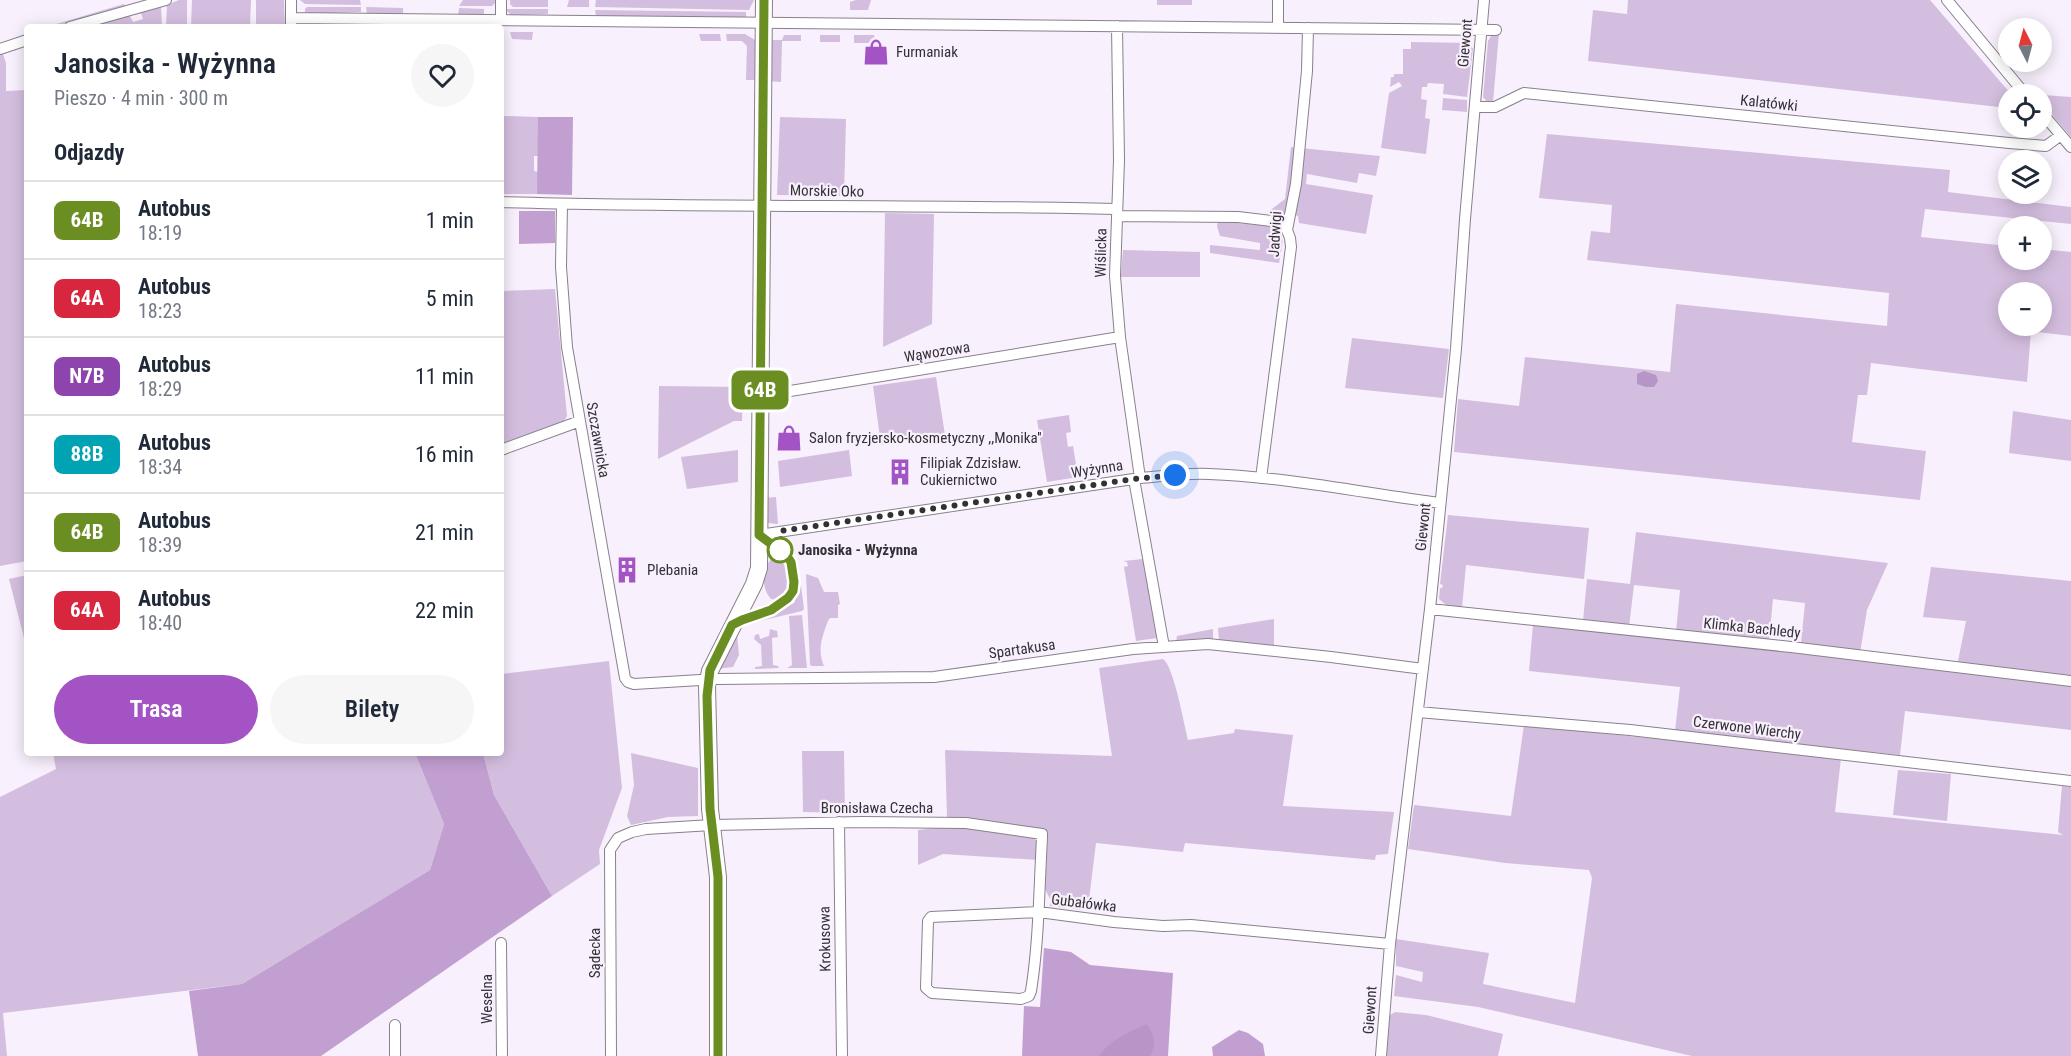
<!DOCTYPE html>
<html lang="pl">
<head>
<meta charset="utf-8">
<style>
  body { margin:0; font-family:"Roboto Condensed",sans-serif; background:#f6f6f7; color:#1f2937; height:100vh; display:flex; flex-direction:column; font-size:22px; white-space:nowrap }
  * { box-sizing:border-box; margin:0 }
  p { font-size:20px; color:#747a83 }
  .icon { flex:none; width:33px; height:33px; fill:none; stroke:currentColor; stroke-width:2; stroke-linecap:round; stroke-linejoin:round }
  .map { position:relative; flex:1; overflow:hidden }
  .details { position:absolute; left:24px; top:24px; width:480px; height:732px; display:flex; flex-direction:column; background:#fff; border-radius:6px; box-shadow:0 3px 15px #0003 }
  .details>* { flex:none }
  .badge { padding:0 12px; border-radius:9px; font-size:21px; line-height:39px }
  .needle { width:39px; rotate:354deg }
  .fabs { position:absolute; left:1998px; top:18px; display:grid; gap:12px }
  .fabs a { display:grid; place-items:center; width:54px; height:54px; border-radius:50%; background:#fff; box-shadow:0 3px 15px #0003; font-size:30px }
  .you { position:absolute; width:30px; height:30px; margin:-15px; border:4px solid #fff; border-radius:50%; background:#1a73e8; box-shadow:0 0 0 9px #1a73e833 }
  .map>.badge { position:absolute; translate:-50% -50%; box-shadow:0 0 0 3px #fff }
  h2 { padding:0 30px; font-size:22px; line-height:54px }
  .round { display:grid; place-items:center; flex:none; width:63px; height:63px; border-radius:32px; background:#f6f6f7 }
  .head { display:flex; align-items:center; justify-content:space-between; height:102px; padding:0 30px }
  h1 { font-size:28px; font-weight:600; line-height:45px }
  .cta { display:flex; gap:12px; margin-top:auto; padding:12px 30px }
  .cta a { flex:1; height:69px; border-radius:36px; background:#a353c4; color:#fff; font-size:24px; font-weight:600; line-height:69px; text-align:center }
  .cta a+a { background:#f6f6f7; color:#1f2937 }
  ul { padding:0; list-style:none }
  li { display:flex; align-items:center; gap:18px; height:78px; padding:0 30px; border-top:2px solid #e0e1e3 }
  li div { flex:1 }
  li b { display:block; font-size:22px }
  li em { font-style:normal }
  li .badge { min-width:66px; font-weight:700; text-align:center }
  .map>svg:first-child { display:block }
  .green { fill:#d4bedf; fill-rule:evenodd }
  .forest { fill:#c19fd1 }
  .water { fill:#b795c7 }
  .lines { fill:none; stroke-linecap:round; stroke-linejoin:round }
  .street-casing { stroke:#88818b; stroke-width:12 }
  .secondary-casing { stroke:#88818b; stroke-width:18 }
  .street { stroke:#fff; stroke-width:10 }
  .secondary { stroke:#fff; stroke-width:16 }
  .line-casing { stroke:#fff; stroke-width:14 }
  .line { stroke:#6b8e23; stroke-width:9 }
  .walk { stroke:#343136; stroke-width:6; stroke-dasharray:0 10.8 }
  .stop-dot { fill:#fff; stroke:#6b8e23; stroke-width:3 }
  .labels { text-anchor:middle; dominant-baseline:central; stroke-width:4.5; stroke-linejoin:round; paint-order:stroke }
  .street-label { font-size:15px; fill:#343136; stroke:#f8f0fc }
  .poi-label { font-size:15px; fill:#343136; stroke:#f8f0fc; text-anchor:start }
  .stop-label { font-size:15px; font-weight:bold; fill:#343136; stroke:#f8f0fc; text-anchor:start }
</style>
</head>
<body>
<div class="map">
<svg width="2071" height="1056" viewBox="0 0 2071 1056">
  <rect width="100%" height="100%" fill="#f8f0fc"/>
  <path class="green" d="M 179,0 L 187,0 L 187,27 L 166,27 L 167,5 Z
    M 192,0 L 251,0 L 250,27 L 191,27 Z
    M 256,0 L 284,0 L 285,27 L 256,27 Z
    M 300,0 L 360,0 L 361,5 L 305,4 Z
    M 463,0 L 495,0 L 495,3 L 492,6 L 459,6 Z
    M 510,0 L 548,0 L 548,7 L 513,7 L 510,4 Z
    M 569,0 L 589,0 L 589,7 L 567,7 Z
    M 596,0 L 754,0 L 749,10 L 595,7 Z
    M 856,0 L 871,0 L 868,10 L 850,10 L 850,2 Z
    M 1157,0 L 1192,0 L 1192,5 L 1157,5 Z
    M 1628,0 L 1930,0 L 2011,94 L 2008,94 L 2008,108 L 1588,61 L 1593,10 L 1627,14 Z
    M 124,4 L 125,6 L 53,27 L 46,27 Z
    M 161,6 L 162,27 L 92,27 L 92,24 L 129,14 L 133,22 L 143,19 L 141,13 L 135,15 L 135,12 Z
    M 307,7 L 361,7 L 361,12 L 305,14 L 305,9 Z
    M 366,7 L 403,8 L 403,13 L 367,14 Z
    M 459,8 L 484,9 L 484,15 L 458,15 Z
    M 505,9 L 548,9 L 548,14 L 511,15 Z
    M 595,10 L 746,12 L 746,18 L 596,16 Z
    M 510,32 L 533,32 L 532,40 L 512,39 Z
    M 1493,33 L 1499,33 L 1493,102 L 1487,102 L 1483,97 L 1488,41 Z
    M 699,34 L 720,34 L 721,41 L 701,41 Z
    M 726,34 L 745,34 L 755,40 L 755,80 L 746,80 L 747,46 L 742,41 L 727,41 Z
    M 784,35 L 801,35 L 801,41 L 782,41 L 781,82 L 768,81 L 768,40 L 782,40 Z
    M 820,35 L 840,35 L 840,42 L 820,42 Z
    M 854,35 L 874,35 L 875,39 L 871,40 L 871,43 L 854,43 Z
    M 1411,42 L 1469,43 L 1473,49 L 1467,97 L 1443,94 L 1444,84 L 1428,83 L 1427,87 L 1422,87 L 1421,99 L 1427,100 L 1425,118 L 1430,119 L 1426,154 L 1381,148 L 1389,93 L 1402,86 L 1399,82 L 1390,87 L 1391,77 L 1394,77 L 1394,74 L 1403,74 L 1403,49 L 1411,49 Z
    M 0,53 L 3,54 L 6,63 L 6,91 L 27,90 L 27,561 L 0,566 Z
    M 2042,95 L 2071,97 L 2071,137 L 2042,103 Z
    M 1443,98 L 1467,100 L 1467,112 L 1442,110 Z
    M 504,116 L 538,117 L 538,156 L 534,156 L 534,171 L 538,172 L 537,194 L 503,194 Z
    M 780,117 L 846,119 L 844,196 L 777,195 Z
    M 1547,134 L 1950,170 L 1948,192 L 2071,207 L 2071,224 L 1925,209 L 1921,237 L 2008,246 L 2008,260 L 2042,260 L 2042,249 L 2071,252 L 2071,336 L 2031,331 L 2027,382 L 1871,363 L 1867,395 L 1858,395 L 1852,442 L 1926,451 L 1920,500 L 1454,452 L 1458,399 L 1519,406 L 1525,357 L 1670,372 L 1676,304 L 1887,326 L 1889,293 L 1587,260 L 1591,231 L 1610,233 L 1612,205 L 1539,198 ZM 2008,292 L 2042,292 L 2042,326 L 2008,326 Z
    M 1291,147 L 1380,156 L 1376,176 L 1359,173 L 1357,183 L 1307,174 L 1306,184 L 1373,195 L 1366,234 L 1299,223 L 1298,216 L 1295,215 L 1268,212 L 1285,199 Z
    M 885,213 L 934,214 L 932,324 L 883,347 Z
    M 1218,221 L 1278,227 C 1286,238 1281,251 1279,263 L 1210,253 L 1210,245 L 1260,250 L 1260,243 L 1220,236 L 1217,226 Z
    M 1123,250 L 1200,252 L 1200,277 L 1121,277 Z
    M 555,289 L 567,416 L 564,421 L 501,444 L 501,291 Z
    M 1352,338 L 1449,349 L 1443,398 L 1345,388 Z
    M 936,377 L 945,435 L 891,443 L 890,437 L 886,437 L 886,444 L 881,445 L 873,386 Z
    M 659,386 L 743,387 L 742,421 L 734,421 L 658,459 Z
    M 2013,411 L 2071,420 L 2071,461 L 2009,453 Z
    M 1069,415 L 1071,432 L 1066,433 L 1068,447 L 1073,446 L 1078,477 L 1047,482 L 1037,420 Z
    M 738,450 L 738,482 L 687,489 L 681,457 Z
    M 849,450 L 852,476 L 780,487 L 778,461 Z
    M 776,497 L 778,524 L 768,523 L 763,498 Z
    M 1448,515 L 1589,528 L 1584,579 L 1466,565 L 1462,608 L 1446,605 L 1439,599 L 1440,588 L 1442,588 L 1443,585 L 1440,584 Z
    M 1636,532 L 1888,563 L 1867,610 L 1860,653 L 1801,643 L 1805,603 L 1773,599 L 1769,641 L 1676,632 L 1680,590 L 1634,585 L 1629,627 L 1583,621 L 1587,579 L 1630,584 Z
    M 776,558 C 789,562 790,579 788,591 L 777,600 L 771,599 C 761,588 762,570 771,559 Z
    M 1143,559 L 1157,638 L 1136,641 L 1124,567 L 1128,566 L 1127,562 L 1123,561 Z
    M 1931,567 L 2071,581 L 2071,681 L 1957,666 L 1966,621 L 1923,617 Z
    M 806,574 L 818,578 L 824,592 L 838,592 L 840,604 L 838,605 L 838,618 L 830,618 L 828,621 C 822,637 817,650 824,666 L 812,666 L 810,665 Z
    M 27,575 L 27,650 L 9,579 Z
    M 801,585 L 804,609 L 802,611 L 739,626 L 794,603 Z
    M 802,615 L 807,668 L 787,668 L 792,665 L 789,616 Z
    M 1274,619 L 1274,646 L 1219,641 L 1218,628 Z
    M 1533,624 L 2071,684 L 2071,730 L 1905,711 L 1900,755 L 1675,731 L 1680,687 L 1529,671 Z
    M 770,629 L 777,631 L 778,637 L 772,638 L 773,665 L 778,666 L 779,668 L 755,669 L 755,667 L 762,666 L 761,645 L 754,639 L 755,635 L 759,634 L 760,639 L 769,636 Z
    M 1213,629 L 1213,642 L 1176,642 L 1177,636 Z
    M 737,634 L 739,655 L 733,667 L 716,669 Z
    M 1163,659 C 1174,667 1184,724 1188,740 L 1234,733 L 1235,729 L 1293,735 L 1283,806 L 1394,812 L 1388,854 L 1376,855 L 1375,860 L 1185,843 L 1183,852 L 1096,843 L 1088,908 L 1084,910 L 1050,906 L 1050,899 L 1045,889 L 1048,832 L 1043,829 L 947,817 L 945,750 L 1112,756 L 1099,668 Z
    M 609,661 L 622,788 L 599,850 L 600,864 L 552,896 L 494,795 L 483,753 L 501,753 L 501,674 Z
    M 1524,725 L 1841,758 L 1835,812 L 2063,835 L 2058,832 L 2062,786 L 2071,787 L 2071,1056 L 1692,1056 L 1478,1007 L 1394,996 L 1396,975 L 1422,982 L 1423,972 L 1396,966 L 1396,939 L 1489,953 L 1483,984 L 1575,1003 L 1592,878 L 1589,870 L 1505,863 L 1408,849 L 1414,805 L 1511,816 Z
    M 802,751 L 844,751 L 845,813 L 803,812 Z
    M 53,753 L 415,753 L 444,824 L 430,870 L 242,984 L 3,1013 L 7,1056 L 0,1056 L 0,797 L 56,769 Z
    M 631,753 L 698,768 L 698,816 L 668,817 L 631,825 L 627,816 L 634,785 Z
    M 1898,770 L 1951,774 L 1947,821 L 1893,815 Z
    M 957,826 L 1033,837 L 1038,843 L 1038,860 L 943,854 L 918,865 L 918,830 Z
    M 1395,1012 L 1426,1015 L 1503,1034 L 1498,1056 L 1386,1056 L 1390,1015 Z"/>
  <path class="forest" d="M 538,117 L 573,117 L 572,195 L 537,194 Z
    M 519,211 L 555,211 L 555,243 L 519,244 Z
    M 415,753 L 483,753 L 494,795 L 552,896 L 321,1056 L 198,1056 L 189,991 L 242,984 L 430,870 L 444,824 Z
    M 1044,948 L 1071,952 L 1090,965 L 1173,973 L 1168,1056 L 1022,1056 L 1024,1006 L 1040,1007 Z
    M 1239,1030 L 1248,1033 L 1263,1044 L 1265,1056 L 1213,1056 L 1212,1047 Z"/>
  <path class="water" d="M 1644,371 L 1656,375 L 1658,381 L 1654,387 L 1646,387 L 1637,384 L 1637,374 Z
    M 1147,1024 C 1154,1035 1157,1044 1150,1056 L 1099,1056 C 1111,1039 1129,1032 1147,1024 Z"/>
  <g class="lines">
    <g class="street-casing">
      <path id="street" d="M 291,0 L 291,27
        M 501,0 L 501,20
        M 1947,0 L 2025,94
        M 291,18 L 1496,30
        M 1117,26 L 1119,160 L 1115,276 L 1120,337 L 1140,478
        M 70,27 L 166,0
        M 1278,27 L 1278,0
        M 0,49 L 27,40
        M 1475,107 L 1495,107 L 1524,93 L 2009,143 L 2046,146 L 2061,135
        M 2042,113 L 2071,147
        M 501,202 C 706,208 911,204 1116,209
        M 562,204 L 561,267 L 567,347 L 625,678 L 628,682 L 634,684 L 717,679 L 934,677 L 1133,649 L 1208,644 L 1331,657 L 1423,669
        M 1117,216 L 1238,217 L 1272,221 L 1281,224 L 1287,230
        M 760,396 L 1120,337
        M 501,450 L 580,421
        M 1261,478 L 1291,247 L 1290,238 L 1287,230 L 1296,184 L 1307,71 L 1308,28
        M 1134,479 L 1164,647
        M 759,535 L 1140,478 C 1163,476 1186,473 1209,474 C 1286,477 1364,493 1440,503
        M 1430,609 L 1791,647 L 2071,681
        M 1418,712 L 1630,730 L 2071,781
        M 839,822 L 842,1056
        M 501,943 L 502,1056
        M 395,1025 L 395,1056
        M 611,1056 L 610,850 L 618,838 L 632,832 L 646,829 L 712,825 L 862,822 L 966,823 L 1042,834 L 1042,838 C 1039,890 1039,941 1031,991 L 1029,996 L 1021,999 L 932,993 L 926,988 L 928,921 L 931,917 L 1039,912 L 1114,922 L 1163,926 L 1191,925 L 1390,944
        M 1381,1056 L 1390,944 L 1430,609 L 1456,349 L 1465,219 L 1484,0"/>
    </g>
    <g class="secondary-casing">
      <path id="secondary" d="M 718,1056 L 718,877 L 710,809 L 707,686 L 710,671 L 754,584 L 759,568 L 764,0"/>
    </g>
    <use href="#street" class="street"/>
    <use href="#secondary" class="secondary"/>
  </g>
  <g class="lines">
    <g class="line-casing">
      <path id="line" d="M 718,1056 L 718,877 L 710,809 L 707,696 L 710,670 L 732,625 L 742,620 L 771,610 L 788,598 L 793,591 L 794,582 L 791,562 L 786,555 L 759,535 L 764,0"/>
    </g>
    <use href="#line" class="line"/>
    <path class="walk" d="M 780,550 L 781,531 L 1134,479 L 1175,475"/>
  </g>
  <defs>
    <g id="shop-bare" transform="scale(2.07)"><path d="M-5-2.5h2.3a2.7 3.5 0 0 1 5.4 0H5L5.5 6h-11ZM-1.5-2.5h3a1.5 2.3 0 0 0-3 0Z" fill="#a353c4" stroke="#f8f0fc" stroke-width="2.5" paint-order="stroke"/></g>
    <g id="building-bare" transform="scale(2.07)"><path d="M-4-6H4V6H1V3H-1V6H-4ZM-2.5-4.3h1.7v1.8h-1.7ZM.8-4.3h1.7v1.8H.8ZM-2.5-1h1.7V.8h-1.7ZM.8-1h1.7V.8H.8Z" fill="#a353c4" stroke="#f8f0fc" stroke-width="2.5" paint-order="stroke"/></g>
  </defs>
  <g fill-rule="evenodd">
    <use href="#shop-bare" x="876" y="52"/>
    <use href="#shop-bare" x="789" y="438"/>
    <use href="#building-bare" x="900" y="472"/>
    <use href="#building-bare" x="627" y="570"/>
  </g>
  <circle class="stop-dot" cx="780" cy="550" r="12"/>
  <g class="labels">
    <g class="street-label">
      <text transform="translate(1465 43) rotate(-85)">Giewont</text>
      <text transform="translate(1769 103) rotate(6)">Kalatówki</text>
      <text transform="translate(827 191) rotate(1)">Morskie Oko</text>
      <text transform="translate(1275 234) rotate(-87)">Jadwigi</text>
      <text transform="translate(1101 253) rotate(-89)">Wiślicka</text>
      <text transform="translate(937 352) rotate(-9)">Wąwozowa</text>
      <text transform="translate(598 440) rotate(80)">Szczawnicka</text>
      <text transform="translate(1097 469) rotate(-9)">Wyżynna</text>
      <text transform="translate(1423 527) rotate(-84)">Giewont</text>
      <text transform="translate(1752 628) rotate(6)">Klimka Bachledy</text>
      <text transform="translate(1022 649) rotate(-8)">Spartakusa</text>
      <text transform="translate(1747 728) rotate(7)">Czerwone Wierchy</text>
      <text x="877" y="808">Bronisława Czecha</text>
      <text transform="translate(1084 903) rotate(7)">Gubałówka</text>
      <text transform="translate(825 939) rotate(-91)">Krokusowa</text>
      <text transform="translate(595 953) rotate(-90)">Sądecka</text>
      <text transform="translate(487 999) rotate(-90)">Weselna</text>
      <text transform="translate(1370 1010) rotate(-86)">Giewont</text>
    </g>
    <g class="poi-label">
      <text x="896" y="52">Furmaniak</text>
      <text x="809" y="438">Salon fryzjersko-kosmetyczny ,,Monika''</text>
      <text x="920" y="463">Filipiak Zdzisław.<tspan x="920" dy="17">Cukiernictwo</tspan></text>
      <text x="647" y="570">Plebania</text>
    </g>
    <g class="stop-label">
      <text x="798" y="550">Janosika - Wyżynna</text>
    </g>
  </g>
</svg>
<div class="fabs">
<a><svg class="needle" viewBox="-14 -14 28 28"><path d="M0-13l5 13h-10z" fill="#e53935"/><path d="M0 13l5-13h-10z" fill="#747a83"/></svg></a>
<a><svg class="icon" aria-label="locate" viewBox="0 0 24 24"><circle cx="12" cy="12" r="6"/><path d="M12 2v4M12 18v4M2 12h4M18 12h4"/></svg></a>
<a><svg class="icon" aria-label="layers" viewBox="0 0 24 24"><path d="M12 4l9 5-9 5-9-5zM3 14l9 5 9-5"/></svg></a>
<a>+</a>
<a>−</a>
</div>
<div class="you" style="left:1175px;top:475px"></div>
<b class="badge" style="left:760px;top:390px;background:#6b8e23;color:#fff">64B</b>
<section class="details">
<div class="head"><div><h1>Janosika - Wyżynna</h1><p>Pieszo · 4 min · 300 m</p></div><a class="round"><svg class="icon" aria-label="heart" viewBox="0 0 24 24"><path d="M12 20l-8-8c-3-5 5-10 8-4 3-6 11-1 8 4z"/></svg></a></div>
<h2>Odjazdy</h2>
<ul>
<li><span class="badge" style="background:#6b8e23;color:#fff">64B</span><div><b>Autobus</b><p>18:19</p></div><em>1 min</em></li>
<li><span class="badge" style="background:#d7263d;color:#fff">64A</span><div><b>Autobus</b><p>18:23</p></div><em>5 min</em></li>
<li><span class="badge" style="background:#8e44ad;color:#fff">N7B</span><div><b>Autobus</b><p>18:29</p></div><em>11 min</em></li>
<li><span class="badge" style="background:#00a3b4;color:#fff">88B</span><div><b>Autobus</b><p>18:34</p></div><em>16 min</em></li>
<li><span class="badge" style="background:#6b8e23;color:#fff">64B</span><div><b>Autobus</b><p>18:39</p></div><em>21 min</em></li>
<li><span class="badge" style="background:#d7263d;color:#fff">64A</span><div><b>Autobus</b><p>18:40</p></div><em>22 min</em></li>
</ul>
<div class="cta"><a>Trasa</a><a>Bilety</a></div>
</section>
</div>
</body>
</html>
